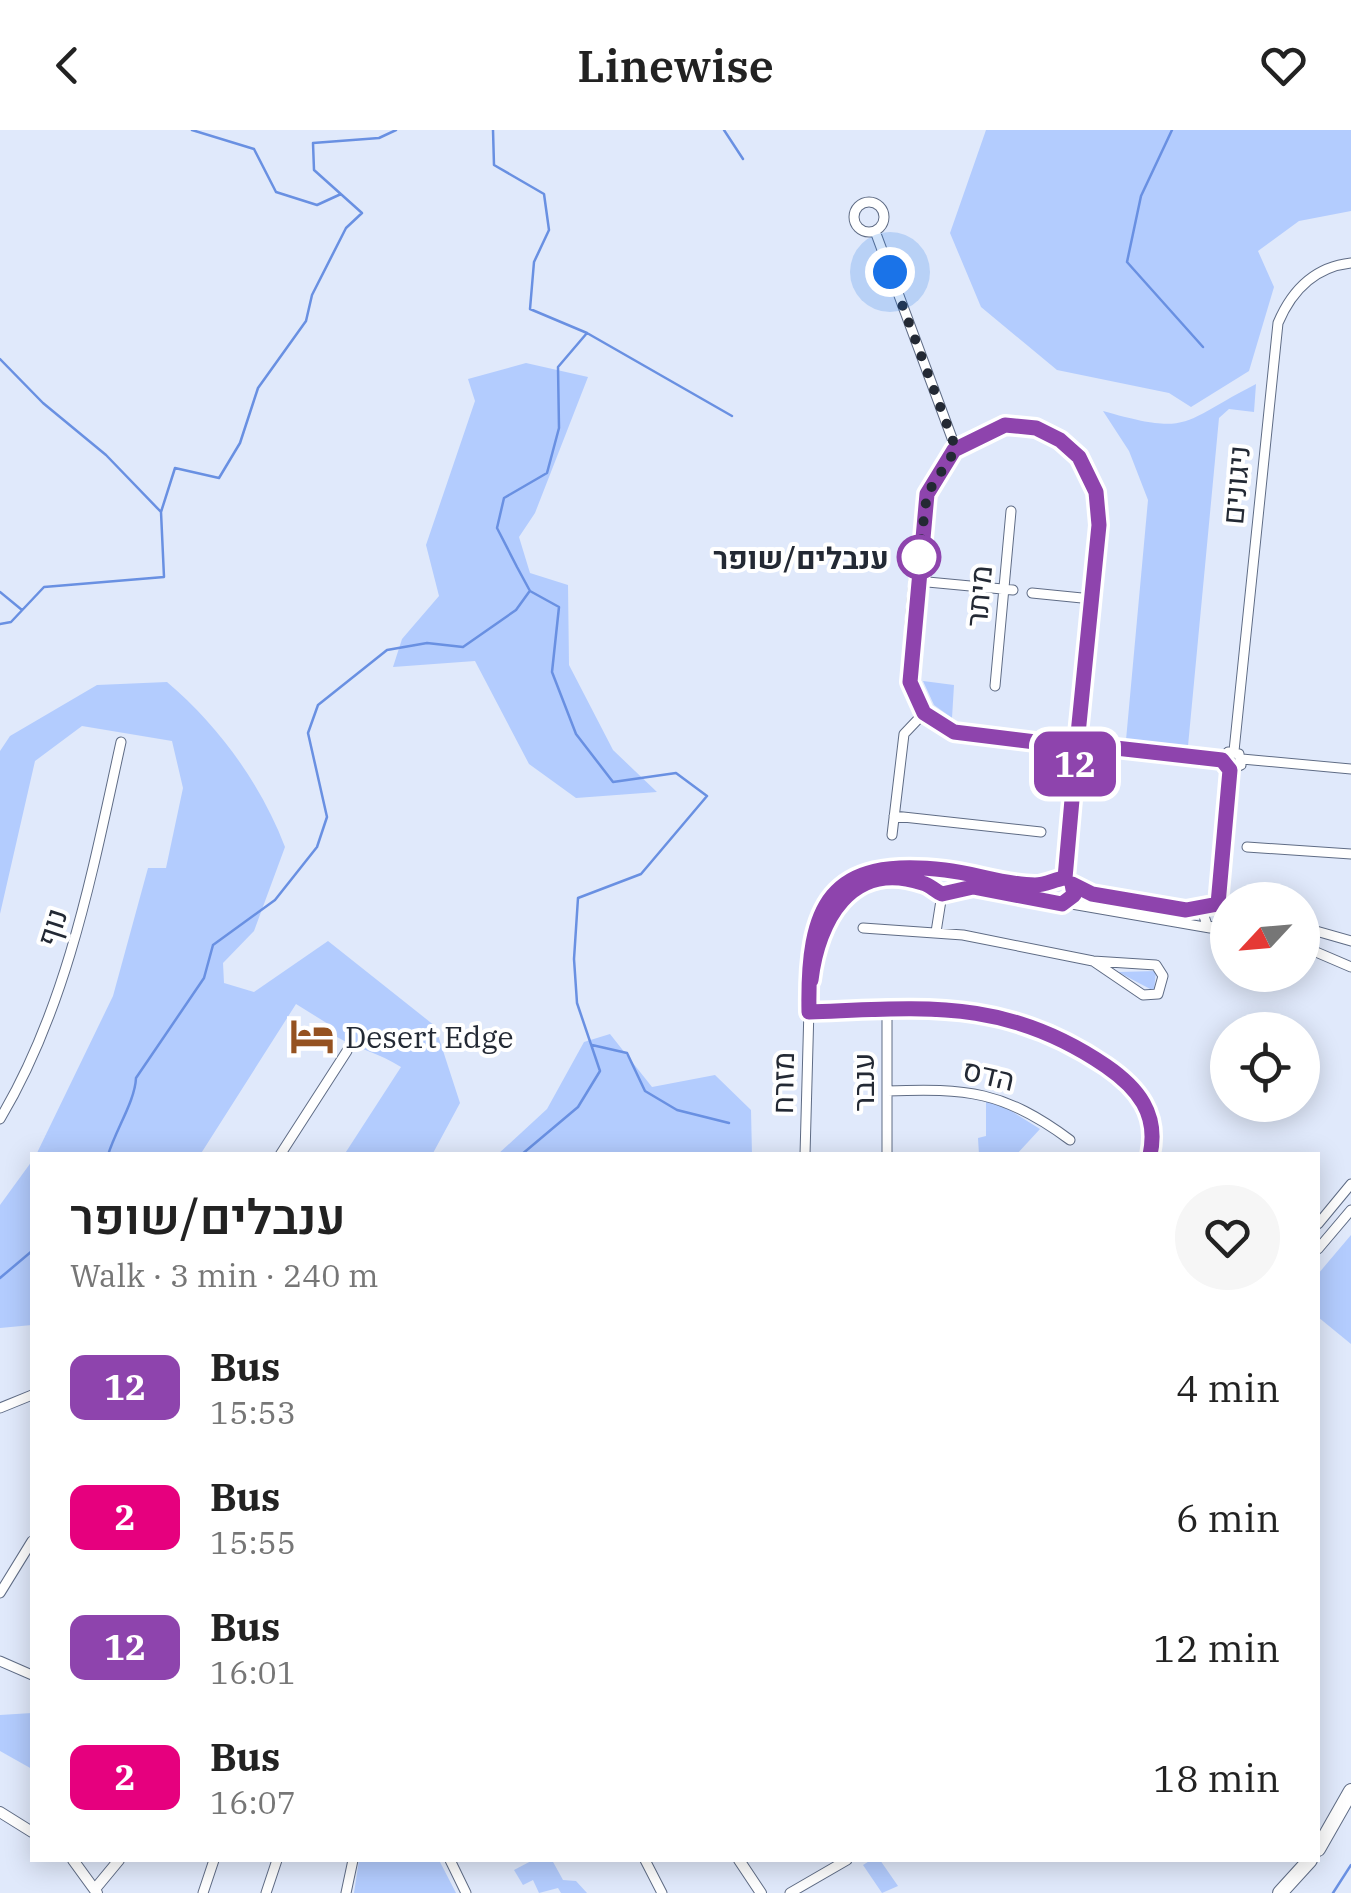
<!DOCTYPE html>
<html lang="en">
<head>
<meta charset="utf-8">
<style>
  body { margin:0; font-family:"IBM Plex Serif",Heebo,serif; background:#f6f6f6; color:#222; height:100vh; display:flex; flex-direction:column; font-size:38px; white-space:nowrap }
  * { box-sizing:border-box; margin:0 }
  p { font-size:32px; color:#767676 }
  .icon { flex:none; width:55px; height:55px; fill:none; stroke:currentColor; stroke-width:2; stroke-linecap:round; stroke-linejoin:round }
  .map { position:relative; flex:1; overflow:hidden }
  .panel { position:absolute; left:30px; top:1022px; width:1290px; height:710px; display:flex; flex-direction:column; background:#fff; border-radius:0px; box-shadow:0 5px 25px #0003 }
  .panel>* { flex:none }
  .badge { padding:0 20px; border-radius:15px; font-size:35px; line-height:65px }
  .needle { width:65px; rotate:244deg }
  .tools { position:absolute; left:1210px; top:752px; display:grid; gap:20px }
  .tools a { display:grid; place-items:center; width:110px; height:110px; border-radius:50%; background:#fff; box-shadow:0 5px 25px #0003; font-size:50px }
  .you { position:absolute; width:50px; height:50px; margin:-25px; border:8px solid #fff; border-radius:50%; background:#1a73e8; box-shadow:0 0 0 15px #1a73e833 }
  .map>.badge { position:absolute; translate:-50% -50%; box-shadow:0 0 0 5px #fff }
  .round { display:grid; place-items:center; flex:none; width:105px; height:105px; border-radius:52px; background:#f6f6f6 }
  .overview { display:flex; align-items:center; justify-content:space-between; height:170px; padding:0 40px }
  h1 { font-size:48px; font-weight:600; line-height:75px }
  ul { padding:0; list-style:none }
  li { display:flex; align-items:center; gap:30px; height:130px; padding:0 40px }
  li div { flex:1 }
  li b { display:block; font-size:38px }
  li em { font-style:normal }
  li .badge { min-width:110px; font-weight:700; text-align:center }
  header { display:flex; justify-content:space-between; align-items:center; height:130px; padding:0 40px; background:#fff; font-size:45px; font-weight:600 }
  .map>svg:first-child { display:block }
  .green { fill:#b3ccfe }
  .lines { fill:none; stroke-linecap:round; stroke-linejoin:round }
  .stream { stroke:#6990e2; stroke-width:2.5 }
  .minor-casing { stroke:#5f6c85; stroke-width:11 }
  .tertiary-casing { stroke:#5f6c85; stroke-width:12 }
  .trunk-casing { stroke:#5f6c85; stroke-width:16 }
  .minor { stroke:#fff; stroke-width:9 }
  .tertiary { stroke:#fff; stroke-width:10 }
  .trunk { stroke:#fff; stroke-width:14 }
  .line-casing { stroke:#fff; stroke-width:22 }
  .line { stroke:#8e44ad; stroke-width:15 }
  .walk { stroke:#232934; stroke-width:10; stroke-dasharray:0 18 }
  .stop-dot { fill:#fff; stroke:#8e44ad; stroke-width:5 }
  .labels { text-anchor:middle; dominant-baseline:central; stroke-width:8; stroke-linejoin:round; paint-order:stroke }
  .street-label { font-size:30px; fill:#232934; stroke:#fff }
  .stop-label { font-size:30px; font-weight:bold; fill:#232934; stroke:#fff; text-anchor:end }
  .poi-label { font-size:30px; fill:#232934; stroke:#fff; text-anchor:start }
</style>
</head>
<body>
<header><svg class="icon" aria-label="back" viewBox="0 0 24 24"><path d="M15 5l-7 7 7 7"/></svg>Linewise<svg class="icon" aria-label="heart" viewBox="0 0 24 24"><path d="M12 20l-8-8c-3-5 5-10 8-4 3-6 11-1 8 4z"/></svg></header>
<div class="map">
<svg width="1351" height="1763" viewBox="0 0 1351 1763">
  <rect width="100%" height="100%" fill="#e0e9fb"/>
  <path class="green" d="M 986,0 L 1351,0 L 1351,81 L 1299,91 L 1258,121 L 1274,157 L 1249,241 L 1191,277 L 1169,263 L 1057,240 L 981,177 L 950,103 Z
    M 526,233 L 588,247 L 535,383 L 519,407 L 530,443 L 568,455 L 569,535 L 613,620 L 657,662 L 576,668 L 529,634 L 475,531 L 393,537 L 402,509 L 439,466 L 426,415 L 475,271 L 468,249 Z
    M 1256,254 L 1254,282 L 1229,279 L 1219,288 L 1188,616 L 1126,610 L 1148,370 L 1129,321 L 1103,281 C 1191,306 1180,293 1256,254 Z
    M 923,551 L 954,555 L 952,588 L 934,575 Z
    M 167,552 C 218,595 261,654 285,717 L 254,801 L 223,833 L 224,853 L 254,862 L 328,811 L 435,896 L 460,973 L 432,1025 L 344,1025 L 401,937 C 379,923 358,919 337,907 L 333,897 L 296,874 L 200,1025 L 36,1025 L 113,866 L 148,738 L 166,738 L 183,658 L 172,611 L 82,596 L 35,631 L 0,784 L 0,621 L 10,606 L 97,555 Z
    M 1156,841 L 1154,861 L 1118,842 Z
    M 610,904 L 652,957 L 715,945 L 751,980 L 752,1025 L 497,1025 L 547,979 L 584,912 Z
    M 986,971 L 1005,977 L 1040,999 L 1016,1025 L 979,1025 L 978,1008 L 986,1006 Z
    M 32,1031 L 32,1195 L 0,1198 L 0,1075 Z
    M 1351,1105 L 1351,1214 L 1318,1187 L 1318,1144 Z
    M 32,1583 L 32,1639 L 0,1621 L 0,1585 Z
    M 359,1730 L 439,1730 L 456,1763 L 354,1763 Z
    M 533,1730 L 552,1730 L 563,1750 L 576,1751 L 587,1763 L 561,1763 L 558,1758 L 539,1763 L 533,1750 L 523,1755 L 514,1740 Z
    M 871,1730 L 880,1730 L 898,1756 L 882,1763 L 863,1735 Z"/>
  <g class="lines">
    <path class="stream" d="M 192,0 L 254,19 L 276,62 L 317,75 L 341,64
      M 493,0 L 494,35 L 544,64 L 549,100 L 534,132 L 530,179 L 587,203 L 558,237 L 559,298 L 547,343 L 504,368 L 497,398 L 517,437 L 530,461 L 559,477 L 552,542 L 576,604 L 613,652 L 676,643 L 707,666 L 641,744 L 578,768 L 574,829 L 577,873 L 600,941 L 578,977 L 521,1025
      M 724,0 L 743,29
      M 1172,0 L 1141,66 L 1127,132 L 1203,217
      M 587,203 L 732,286
      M 0,229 L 43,273 L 106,325 L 161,382
      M 0,462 L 22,480
      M 0,494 L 11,492 L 44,457 L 164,447 L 161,382 L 175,338 L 219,348 L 240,313 L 258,258 L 306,191 L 312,165 L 346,98 L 362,83 L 314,40 L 313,13 L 379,8 L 396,0
      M 592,915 L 627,923 L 645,961 L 677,980 L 729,993
      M 108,1025 C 116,999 135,971 136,948 L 204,848 L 213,815 L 275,770 L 317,717 L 327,687 L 308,603 L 318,575 L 387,520 L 427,513 L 463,517 L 516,480 L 529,462
      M 0,1148 L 32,1121
      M 1333,1763 L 1351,1735"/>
    <g class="minor-casing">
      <path id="minor" d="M854 87a15 15 0 1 1 30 0a15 15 0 1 1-30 0Z
        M 875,101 L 956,319
        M 917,451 L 1013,460
        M 1032,463 L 1092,469
        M 995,556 L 1011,381
        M 1068,615 C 1028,611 968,616 934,592 C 922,583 914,569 910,554 C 904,529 919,382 930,358 C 951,309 1010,275 1059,310 C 1088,331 1099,359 1099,395 L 1079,604
        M 1089,615 L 1222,630
        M 1234,621 L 1278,193 C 1292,160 1314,137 1351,133
        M 1242,629 L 1351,639
        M 1222,630 L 1228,622 L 1239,624 L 1241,635 L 1230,640
        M 894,686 L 1041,702
        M 892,705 L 904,604 L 924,583
        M 1247,717 L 1351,724
        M 1065,748 L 1076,625
        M 1066,773 L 1210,798
        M 1219,774 L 1230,640
        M 1208,776 L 1203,783 L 1207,795 L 1218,799 L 1228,791
        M 1302,797 L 1351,811
        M 863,798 L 963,805 L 1093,831 L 1156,835 L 1163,846 L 1158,864 L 1143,865 L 1093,831
        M 936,802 L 942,764
        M 1302,816 L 1351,837
        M 813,828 C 824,777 866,734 922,753 C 931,755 934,761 942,764 L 973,757 L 1062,773 L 1072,768 L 1073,755
        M 887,879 L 887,1025
        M 809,882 C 808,773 825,726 945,740 C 974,743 1005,755 1035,755 C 1045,755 1055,749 1065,748 L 1092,764 L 1186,780 L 1219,774
        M 809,882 C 924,878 1006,866 1106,936 C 1138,958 1159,984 1151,1025
        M 887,961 C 967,958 1004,961 1070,1010
        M 0,989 C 68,875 93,739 121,612
        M 280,1025 L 347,921
        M 805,1025 L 809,878
        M 1318,1094 L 1351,1054
        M 1318,1119 L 1351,1080
        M 0,1278 L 32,1265
        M 0,1463 L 32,1411
        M 0,1531 L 32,1545
        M 450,1730 L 466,1763
        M 645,1730 L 662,1763
        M 203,1763 L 214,1730
        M 266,1763 L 277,1730
        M 346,1763 L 353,1730
        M 790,1763 L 847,1730"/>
    </g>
    <g class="tertiary-casing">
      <path id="tertiary" d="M 0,1682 L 32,1702
        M 73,1730 L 97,1763
        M 739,1730 L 761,1763
        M 95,1759 L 119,1730"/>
    </g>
    <g class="trunk-casing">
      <path id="trunk" d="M 1318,1719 L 1351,1661
        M 1280,1763 L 1310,1730"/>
    </g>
    <use href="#minor" class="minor"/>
    <use href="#tertiary" class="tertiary"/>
    <use href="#trunk" class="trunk"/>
  </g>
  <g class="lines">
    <g class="line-casing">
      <path id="line" d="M 811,850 C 818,791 851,729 922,753 C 931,755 934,761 942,764 L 973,757 L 1062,774 L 1074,765 L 1072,754 L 1092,764 L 1186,780 L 1218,774 L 1230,640 L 1222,630 L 1089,615 L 1078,604 L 1099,395 L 1096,362 L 1079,327 L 1060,310 L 1036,298 L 1005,295 L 954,320 L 927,364 L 910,552 L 924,583 L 954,602 L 1068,616 L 1076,625 L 1065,748 C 1055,749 1046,755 1035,755 C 1005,755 974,743 945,740 C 829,726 807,775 809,882 C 924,878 1005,867 1106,936 C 1138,958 1159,984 1150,1025"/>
    </g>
    <use href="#line" class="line"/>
    <path class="walk" d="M 890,142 L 956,319 L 927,364 L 919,427"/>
  </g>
  <defs>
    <g id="hotel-bare" transform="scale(3.45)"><path d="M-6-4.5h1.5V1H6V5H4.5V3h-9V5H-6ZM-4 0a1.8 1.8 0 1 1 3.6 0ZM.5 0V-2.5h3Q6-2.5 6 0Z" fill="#955221" stroke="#fff" stroke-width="2.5" paint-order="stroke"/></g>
  </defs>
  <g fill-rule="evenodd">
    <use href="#hotel-bare" x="312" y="906"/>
  </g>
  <circle class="stop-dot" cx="919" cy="427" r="20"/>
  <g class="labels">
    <g class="street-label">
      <text transform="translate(1235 355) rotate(-85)">ניגונים</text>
      <text transform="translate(978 466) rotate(-85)">מיתר</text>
      <text transform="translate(51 797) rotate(-72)">נוף</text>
      <text transform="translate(989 944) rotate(13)">הדס</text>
      <text transform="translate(862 952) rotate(-90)">ענבר</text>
      <text transform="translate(782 953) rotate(-89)">מזרח</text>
    </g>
    <g class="stop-label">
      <text x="889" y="427">ענבלים/שופר</text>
    </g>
    <g class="poi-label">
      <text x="345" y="906">Desert Edge</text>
    </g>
  </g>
</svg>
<div class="tools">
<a><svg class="needle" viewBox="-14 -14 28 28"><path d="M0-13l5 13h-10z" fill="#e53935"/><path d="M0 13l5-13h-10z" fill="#767676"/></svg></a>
<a><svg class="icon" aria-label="locate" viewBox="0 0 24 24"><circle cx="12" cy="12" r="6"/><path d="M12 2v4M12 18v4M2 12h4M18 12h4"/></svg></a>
</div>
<div class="you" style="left:890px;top:142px"></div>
<b class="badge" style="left:1075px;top:634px;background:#8e44ad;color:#fff">12</b>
<section class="panel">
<div class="overview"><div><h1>ענבלים/שופר</h1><p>Walk · 3 min · 240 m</p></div><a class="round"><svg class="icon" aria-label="heart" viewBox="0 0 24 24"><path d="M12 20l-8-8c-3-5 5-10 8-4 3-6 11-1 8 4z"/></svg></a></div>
<ul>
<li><span class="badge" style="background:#8e44ad;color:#fff">12</span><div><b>Bus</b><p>15:53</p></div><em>4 min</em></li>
<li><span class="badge" style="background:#e6007e;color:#fff">2</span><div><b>Bus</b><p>15:55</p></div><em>6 min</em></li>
<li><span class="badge" style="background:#8e44ad;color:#fff">12</span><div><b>Bus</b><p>16:01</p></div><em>12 min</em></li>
<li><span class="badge" style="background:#e6007e;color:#fff">2</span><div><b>Bus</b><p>16:07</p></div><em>18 min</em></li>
</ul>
</section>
</div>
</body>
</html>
